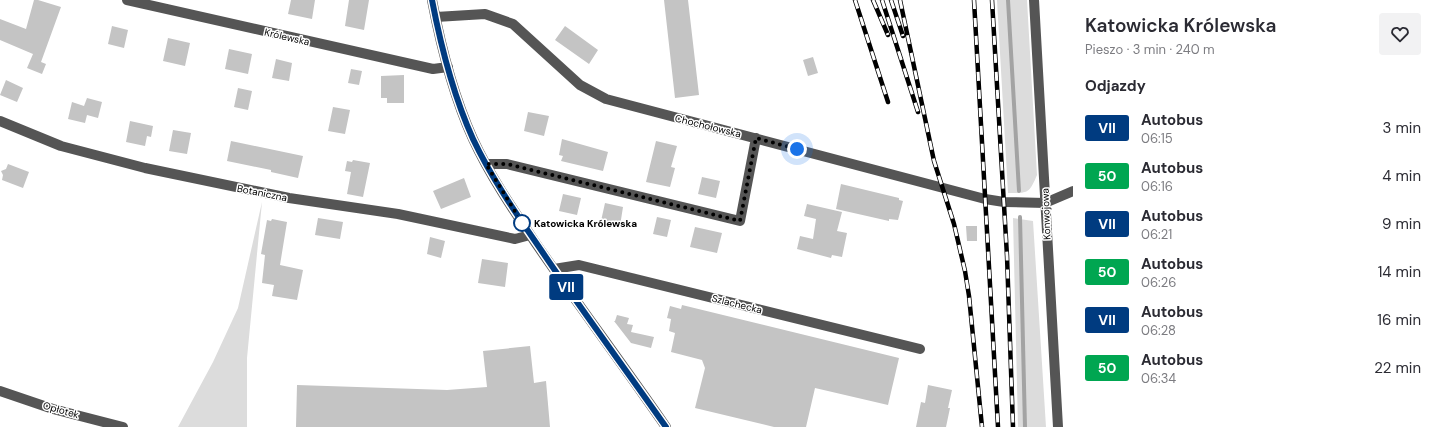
<!DOCTYPE html>
<html lang="pl">
<head>
<meta charset="utf-8">
<style>
  body { margin:0; font-family:"DM Sans",sans-serif; background:#f2f2f3; color:#2b2b33; height:100vh; display:flex; flex-direction:column; font-size:15px; white-space:nowrap }
  * { box-sizing:border-box; margin:0 }
  p { font-size:13px; color:#7c7c81 }
  .icon { flex:none; width:22px; height:22px; fill:none; stroke:currentColor; stroke-width:2; stroke-linecap:round; stroke-linejoin:round }
  .map { position:relative; flex:1; overflow:hidden }
  .drawer { display:flex; flex-direction:column; background:#fff; width:360px }
  .drawer>* { flex:none }
  .badge { padding:0 8px; border-radius:3px; font-size:14px; line-height:26px }
  .you { position:absolute; width:20px; height:20px; margin:-10px; border:3px solid #fff; border-radius:50%; background:#1a73e8; box-shadow:0 0 0 6px #1a73e833 }
  .map>.badge { position:absolute; translate:-50% -50%; box-shadow:0 0 0 2px #fff }
  h2 { padding:0 12px; font-size:15px; line-height:36px }
  .round { display:grid; place-items:center; flex:none; width:42px; height:42px; border-radius:4px; background:#f2f2f3 }
  .headline { display:flex; align-items:center; justify-content:space-between; height:68px; padding:0 12px }
  h1 { font-size:19px; font-weight:600; line-height:30px }
  ul { padding:0; list-style:none }
  li { display:flex; align-items:center; gap:12px; height:48px; padding:0 12px }
  li div { flex:1 }
  li b { display:block; font-size:15px }
  li em { font-style:normal }
  li .badge { min-width:44px; font-weight:700; text-align:center }
  main { display:flex; flex:1; min-height:0 }
  .map>svg:first-child { display:block }
  .green { fill:#dcdcdc }
  .lines { fill:none; stroke-linecap:round; stroke-linejoin:round }
  .stream { stroke:#a3a3a3; stroke-width:4 }
  .building { fill:#c4c4c4 }
  .minor { stroke:#555; stroke-width:10 }
  .rail-casing { stroke:#000; stroke-width:4.5 }
  .rail { stroke:#fff; stroke-width:3; stroke-dasharray:9; stroke-linecap:butt }
  .line-casing { stroke:#fff; stroke-width:9 }
  .line { stroke:#003b80; stroke-width:6 }
  .walk { stroke:#000; stroke-width:4; stroke-dasharray:0 7.2 }
  .stop-dot { fill:#fff; stroke:#003b80; stroke-width:2 }
  .labels { text-anchor:middle; dominant-baseline:central; stroke-width:3; stroke-linejoin:round; paint-order:stroke }
  .street-label { font-size:10px; fill:#000; stroke:#fff }
  .stop-label { font-size:10px; font-weight:bold; fill:#000; stroke:#fff; text-anchor:start }
</style>
</head>
<body>
<main>
<div class="map">
<svg width="1073" height="427" viewBox="0 0 1073 427">
  <rect width="100%" height="100%" fill="#fff"/>
  <path class="green" d="M 997,0 L 1027,0 L 1037,175 C 1029,194 1028,193 1008,193 Z
    M 262,202 L 247,358 L 247,427 L 178,427 L 213,362 L 238,308 Z
    M 1013,218 L 1033,221 L 1046,427 L 1018,427 Z"/>
  <g class="lines">
    <path class="stream" d="M 1008,0 L 1019,191
      M 1020,217 L 1025,427"/>
  </g>
  <path class="building" d="M 34,0 L 38,0 L 61,7 L 41,62 L 46,64 L 42,74 L 27,68 L 33,54 L 0,40 L 0,19 L 26,29 Z
    M 291,0 L 315,0 L 312,19 L 288,14 Z
    M 349,0 L 369,0 L 364,30 L 345,26 Z
    M 664,0 L 688,0 L 699,95 L 675,98 Z
    M 112,26 L 128,30 L 124,48 L 108,44 Z
    M 565,26 L 598,50 L 589,64 L 555,40 Z
    M 168,38 L 190,43 L 185,66 L 163,61 Z
    M 229,49 L 252,54 L 248,74 L 225,69 Z
    M 813,57 L 818,73 L 808,76 L 803,60 Z
    M 276,59 L 292,63 L 289,81 L 272,78 Z
    M 351,69 L 362,71 L 359,85 L 348,83 Z
    M 404,75 L 404,103 L 387,103 L 387,98 L 381,98 L 381,76 Z
    M 6,80 L 23,88 L 17,102 L 0,95 Z
    M 238,88 L 252,91 L 248,110 L 234,107 Z
    M 87,98 L 102,102 L 98,118 L 87,115 L 85,123 L 68,119 L 72,102 L 84,106 Z
    M 333,107 L 350,110 L 345,134 L 328,131 Z
    M 528,112 L 549,116 L 544,136 L 524,131 Z
    M 130,121 L 153,126 L 151,137 L 147,136 L 145,146 L 126,142 Z
    M 173,130 L 191,133 L 187,154 L 169,151 Z
    M 562,139 L 608,152 L 603,171 L 561,161 L 563,156 L 559,155 Z
    M 231,141 L 303,156 L 298,178 L 271,172 L 271,170 L 227,161 Z
    M 656,141 L 677,146 L 671,167 L 675,168 L 670,187 L 646,182 Z
    M 353,160 L 370,163 L 363,197 L 347,194 L 351,172 L 345,171 L 347,161 L 352,162 Z
    M 8,164 L 29,172 L 23,188 L 2,180 L 3,175 L 1,171 L 6,169 Z
    M 702,177 L 720,181 L 716,198 L 698,194 Z
    M 464,178 L 471,197 L 441,209 L 433,191 Z
    M 841,184 L 899,198 L 899,200 L 903,201 L 898,220 L 889,219 L 889,221 L 836,209 Z
    M 563,194 L 581,198 L 577,215 L 559,211 Z
    M 605,203 L 623,207 L 620,226 L 601,221 Z
    M 807,204 L 842,212 L 837,231 L 847,233 L 842,257 L 832,255 L 831,258 L 797,249 L 800,236 L 813,239 L 816,219 L 804,216 Z
    M 657,217 L 671,220 L 667,237 L 653,234 Z
    M 318,218 L 343,222 L 340,239 L 315,235 Z
    M 272,219 L 287,222 L 280,265 L 303,270 L 297,300 L 272,296 L 274,285 L 262,283 L 265,255 L 261,254 L 267,220 L 271,221 Z
    M 966,226 L 977,226 L 977,241 L 967,241 Z
    M 695,227 L 722,233 L 717,253 L 690,247 Z
    M 430,237 L 445,241 L 441,258 L 427,254 Z
    M 482,259 L 508,263 L 505,287 L 478,283 Z
    M 682,305 L 899,358 L 888,405 L 815,388 L 806,427 L 774,427 L 695,408 L 705,368 L 702,360 L 671,352 L 675,333 L 669,331 L 671,319 L 667,318 L 670,306 L 681,309 Z
    M 617,315 L 629,318 L 627,324 L 633,325 L 631,332 L 654,337 L 651,348 L 631,343 L 614,321 L 615,321 Z
    M 530,346 L 534,383 L 546,381 L 550,427 L 296,427 L 297,385 L 447,390 L 487,387 L 483,351 Z
    M 928,385 L 952,390 L 948,408 L 950,408 L 946,427 L 916,427 L 921,402 L 925,403 Z"/>
  <g class="lines">
    <path class="minor" d="M 127,0 L 433,69 L 448,67
      M 432,0 C 441,47 453,95 473,139 C 490,176 514,211 537,245 C 579,306 624,366 666,427
      M 1034,0 L 1058,427
      M 436,17 L 485,14 L 513,24 L 580,85 L 606,99 L 985,199 L 1004,202 L 1045,203 L 1073,191
      M 0,121 L 61,146 L 145,168 L 289,198 L 398,214 L 515,239 L 530,235
      M 486,164 L 507,164 L 740,221 L 756,138
      M 554,269 L 579,265 L 920,349
      M 0,391 L 53,409 L 123,427"/>
    <g class="rail-casing">
      <path id="rail" d="M 855,0 L 888,102
        M 873,0 L 888,35
        M 882,0 L 918,112
        M 891,0 L 903,36
        M 900,0 L 934,161 L 954,224 L 965,271 L 969,296 L 982,427
        M 974,0 L 998,427
        M 992,0 L 1007,256 L 1013,427"/>
    </g>
    <use href="#rail" class="rail"/>
  </g>
  <g class="lines">
    <g class="line-casing">
      <path id="line" d="M 432,0 C 441,47 453,95 473,139 C 491,177 515,212 539,247 C 580,308 624,367 666,427"/>
    </g>
    <use href="#line" class="line"/>
    <path class="walk" d="M 522,223 L 524,226 L 486,164 L 507,164 L 740,221 L 756,138 L 797,149"/>
  </g>
  <circle class="stop-dot" cx="522" cy="223" r="8"/>
  <g class="labels">
    <g class="street-label">
      <text transform="translate(287 37) rotate(13)">Królewska</text>
      <text transform="translate(708 126) rotate(14)">Chochołowska</text>
      <text transform="translate(262 193) rotate(11)">Botaniczna</text>
      <text transform="translate(1046 214) rotate(-92)">Konwojowa</text>
      <text transform="translate(737 304) rotate(14)">Szlachecka</text>
      <text transform="translate(61 410) rotate(16)">Opłotek</text>
    </g>
    <g class="stop-label">
      <text x="534" y="223">Katowicka Królewska</text>
    </g>
  </g>
</svg>
<div class="you" style="left:797px;top:149px"></div>
<b class="badge" style="left:566px;top:287px;background:#003b80;color:#fff">VII</b>
</div>
<section class="drawer">
<div class="headline"><div><h1>Katowicka Królewska</h1><p>Pieszo · 3 min · 240 m</p></div><a class="round"><svg class="icon" aria-label="heart" viewBox="0 0 24 24"><path d="M12 20l-8-8c-3-5 5-10 8-4 3-6 11-1 8 4z"/></svg></a></div>
<h2>Odjazdy</h2>
<ul>
<li><span class="badge" style="background:#003b80;color:#fff">VII</span><div><b>Autobus</b><p>06:15</p></div><em>3 min</em></li>
<li><span class="badge" style="background:#00a651;color:#fff">50</span><div><b>Autobus</b><p>06:16</p></div><em>4 min</em></li>
<li><span class="badge" style="background:#003b80;color:#fff">VII</span><div><b>Autobus</b><p>06:21</p></div><em>9 min</em></li>
<li><span class="badge" style="background:#00a651;color:#fff">50</span><div><b>Autobus</b><p>06:26</p></div><em>14 min</em></li>
<li><span class="badge" style="background:#003b80;color:#fff">VII</span><div><b>Autobus</b><p>06:28</p></div><em>16 min</em></li>
<li><span class="badge" style="background:#00a651;color:#fff">50</span><div><b>Autobus</b><p>06:34</p></div><em>22 min</em></li>
</ul>
</section>
</main>
</body>
</html>
